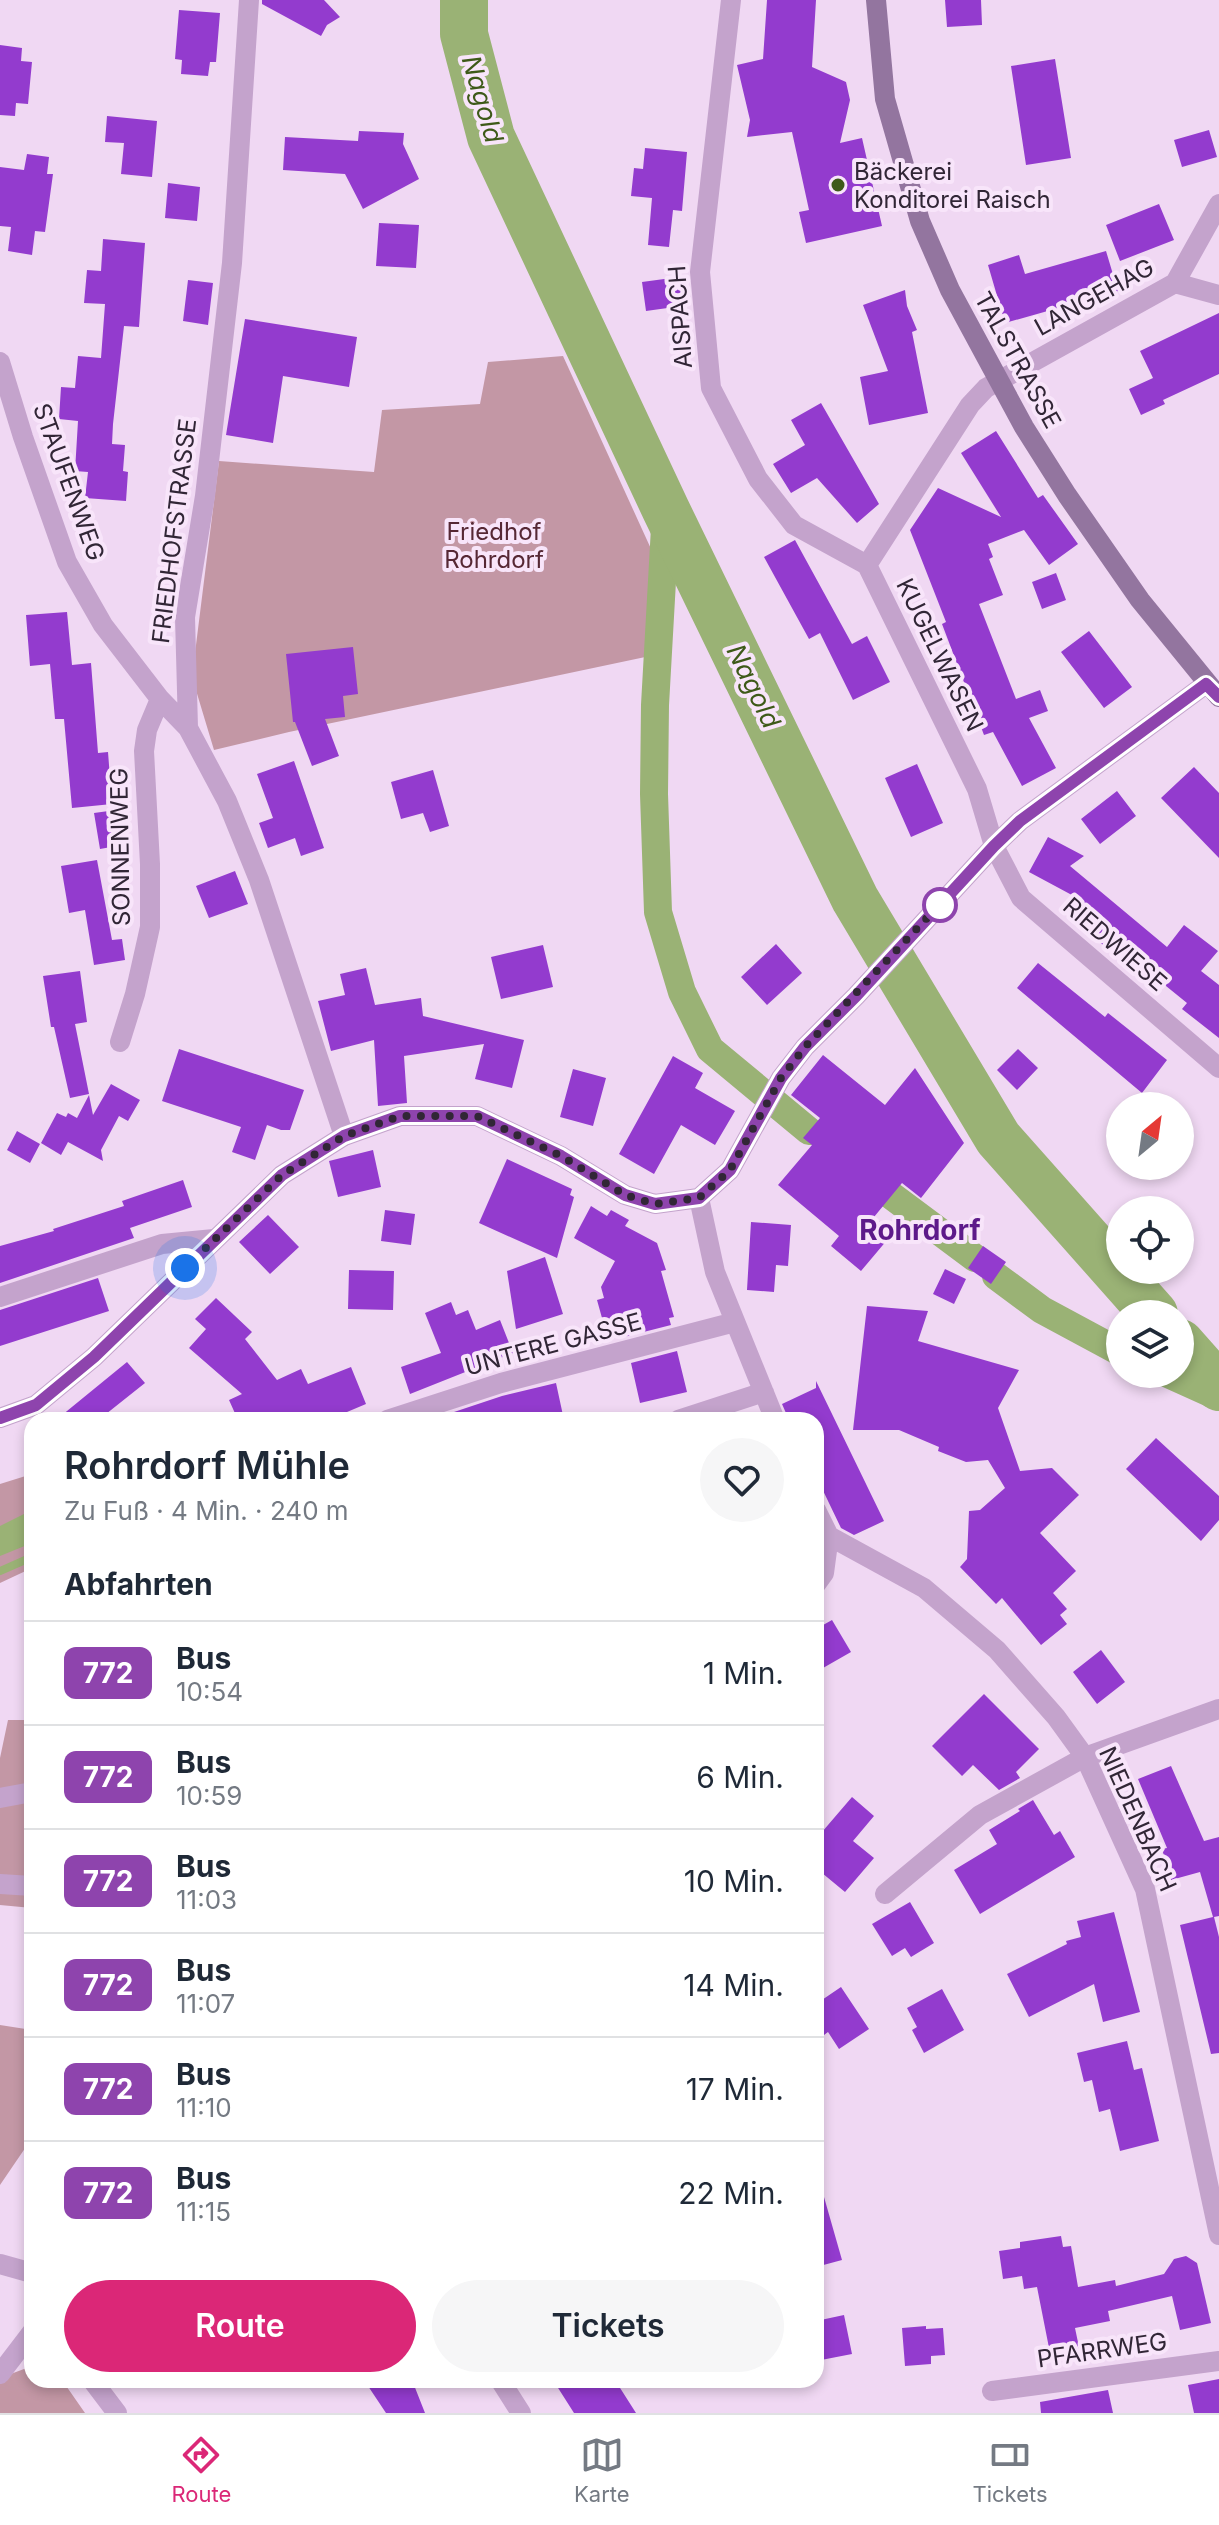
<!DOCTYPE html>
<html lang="de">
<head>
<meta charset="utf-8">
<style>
  body { margin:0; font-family:Inter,sans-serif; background:#f6f6f7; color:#1f2937; height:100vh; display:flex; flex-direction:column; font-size:30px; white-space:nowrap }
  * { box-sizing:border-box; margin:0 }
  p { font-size:26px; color:#747a83 }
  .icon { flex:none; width:44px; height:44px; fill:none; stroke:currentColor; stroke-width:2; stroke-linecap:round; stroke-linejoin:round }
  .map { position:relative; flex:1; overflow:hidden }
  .side { position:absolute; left:24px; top:1412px; width:800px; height:976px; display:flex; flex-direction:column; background:#fff; border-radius:24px; box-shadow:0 4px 12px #0003 }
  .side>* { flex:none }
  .badge { padding:0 16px; border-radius:12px; font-size:28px; line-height:52px }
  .needle { width:52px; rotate:29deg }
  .tools { position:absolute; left:1106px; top:1092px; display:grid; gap:16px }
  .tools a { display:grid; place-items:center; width:88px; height:88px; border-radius:50%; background:#fff; box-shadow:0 4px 12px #0003; font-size:40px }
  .you { position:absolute; width:40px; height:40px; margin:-20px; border:6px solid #fff; border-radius:50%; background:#1a73e8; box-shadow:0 0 0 12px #1a73e833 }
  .map>.badge { position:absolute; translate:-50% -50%; box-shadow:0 0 0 4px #fff }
  h2 { padding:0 40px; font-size:30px; line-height:72px }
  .round { display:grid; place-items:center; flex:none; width:84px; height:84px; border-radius:42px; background:#f6f6f7 }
  .summary { display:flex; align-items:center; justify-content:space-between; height:136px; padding:0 40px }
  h1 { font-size:38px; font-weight:600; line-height:60px }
  .primary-button { display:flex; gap:16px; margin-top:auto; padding:16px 40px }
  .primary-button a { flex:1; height:92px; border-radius:48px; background:#db2777; color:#fff; font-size:32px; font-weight:600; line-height:92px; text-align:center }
  .primary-button a+a { background:#f6f6f7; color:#1f2937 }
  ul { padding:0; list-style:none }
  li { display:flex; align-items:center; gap:24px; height:104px; padding:0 40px; border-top:2px solid #e0e1e3 }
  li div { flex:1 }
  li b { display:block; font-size:30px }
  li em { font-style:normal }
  li .badge { min-width:88px; font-weight:700; text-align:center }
  .tab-bar { display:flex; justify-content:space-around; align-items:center; height:112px; border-top:2px solid #e0e1e3; background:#fff; font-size:22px; color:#747a83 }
  .tab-bar a { display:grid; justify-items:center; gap:4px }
  .tab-bar .current { color:#db2777 }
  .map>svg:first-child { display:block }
  .green { fill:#c397a5 }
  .water { fill:#9ab275 }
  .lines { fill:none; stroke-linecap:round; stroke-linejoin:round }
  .stream { stroke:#9ab275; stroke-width:8 }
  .canal { stroke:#9ab275; stroke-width:28 }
  .river { stroke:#9ab275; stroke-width:48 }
  .building { fill:#933bce }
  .minor { stroke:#c4a3cc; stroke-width:20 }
  .tertiary { stroke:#c4a3cc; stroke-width:20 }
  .secondary { stroke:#93759f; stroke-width:20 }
  .line-casing { stroke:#fff; stroke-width:18 }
  .line { stroke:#8e44ad; stroke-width:12 }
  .walk { stroke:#312636; stroke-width:8; stroke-dasharray:0 14.4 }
  .poi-dot { fill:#3e5a19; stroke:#f8e5fa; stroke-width:3 }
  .stop-dot { fill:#fff; stroke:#8e44ad; stroke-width:4 }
  .labels { text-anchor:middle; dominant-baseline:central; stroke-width:8; stroke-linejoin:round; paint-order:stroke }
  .poi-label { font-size:24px; fill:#312636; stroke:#f8e5fa; text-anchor:start }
  .street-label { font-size:24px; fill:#312636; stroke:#f8e5fa }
  .park-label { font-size:24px; fill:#562835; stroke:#f8e5fa }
  .water-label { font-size:26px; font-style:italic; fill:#3e5a19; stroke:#f8e5fa }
  .quarter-label { font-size:28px; font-weight:bold; fill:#5d1a8a; stroke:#f8e5fa }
</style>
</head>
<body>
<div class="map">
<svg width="1219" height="2413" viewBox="0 0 1219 2413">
  <rect width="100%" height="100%" fill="#f0d8f3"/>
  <path class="green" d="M 563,356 L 657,562 L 650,656 L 289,732 L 214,750 L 192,677 L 219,461 L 374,472 L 382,410 L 480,404 L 488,362 Z
    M 32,1474 L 32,1568 L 0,1583 L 0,1484 Z
    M 8,1720 L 32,1720 L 32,1908 L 0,1905 L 0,1758 Z
    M 0,2025 L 32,2030 L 32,2138 L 0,2185 Z
    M 32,2366 L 32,2380 L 62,2380 L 85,2413 L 0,2413 L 0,2378 Z"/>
  <path class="water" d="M 32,1510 L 32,1543 L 0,1556 L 0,1526 Z"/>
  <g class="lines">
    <path class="stream" d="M 0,1571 L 32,1557"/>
    <path class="canal" d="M 666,510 L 655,705 L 654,794 L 658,912 L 682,992 L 710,1049 L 809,1131
      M 861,1173 L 975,1258
      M 996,1276 L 1042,1310 L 1120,1352
      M 1168,1374 L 1219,1397"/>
    <path class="river" d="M 464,0 L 464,34 L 491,137 L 666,510 L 855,899 L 998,1138 L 1154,1314
      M 1180,1343 L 1219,1387"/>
  </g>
  <path class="building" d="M 262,0 L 324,0 L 340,17 L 327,25 L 321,36 L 262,4 Z
    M 767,0 L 816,0 L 812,67 L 846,82 L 850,100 L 840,143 L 862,138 L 882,226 L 806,243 L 799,212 L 809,210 L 792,132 L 747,137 L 750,120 L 737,65 L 763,59 Z
    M 945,0 L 981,0 L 982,25 L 947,27 Z
    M 179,10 L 220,13 L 216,62 L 210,62 L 208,76 L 181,74 L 182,60 L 175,59 Z
    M 0,45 L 22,48 L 21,61 L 32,62 L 28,104 L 16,103 L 15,116 L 0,115 Z
    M 1055,59 L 1071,158 L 1026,165 L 1011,66 Z
    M 107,116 L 157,121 L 152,177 L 121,174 L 124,143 L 105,142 Z
    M 1209,130 L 1217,157 L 1182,167 L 1174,140 Z
    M 359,131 L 404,133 L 403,144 L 419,179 L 363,209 L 345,174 L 283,170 L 285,137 L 358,141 Z
    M 645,148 L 687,152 L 682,211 L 673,210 L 669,247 L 648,245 L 652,198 L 631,196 L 634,168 L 643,169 Z
    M 27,154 L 49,157 L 47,174 L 53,174 L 45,232 L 35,231 L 32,255 L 8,251 L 11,227 L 0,226 L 0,167 L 24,170 Z
    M 168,183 L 200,187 L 197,221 L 165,218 Z
    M 1159,204 L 1174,240 L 1120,261 L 1106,225 Z
    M 379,223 L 419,225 L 416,268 L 376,266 Z
    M 103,239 L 145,243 L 139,327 L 124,326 L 113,424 L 112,444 L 125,445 L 123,471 L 128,472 L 126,501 L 85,498 L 88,472 L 75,471 L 78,421 L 59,419 L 61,387 L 75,388 L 78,356 L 101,358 L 105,304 L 84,303 L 87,270 L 101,271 Z
    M 1106,251 L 1118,291 L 1005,323 L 988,265 L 1019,255 L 1025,274 Z
    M 679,277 L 682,306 L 646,311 L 642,282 Z
    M 188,280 L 213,283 L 208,325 L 183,321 Z
    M 905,290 L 907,306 L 917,330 L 912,332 L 928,413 L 869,425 L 860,377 L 888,371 L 863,305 Z
    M 1219,313 L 1219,374 L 1163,400 L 1165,404 L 1141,415 L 1129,389 L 1153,378 L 1140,351 Z
    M 245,319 L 357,337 L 349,387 L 283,376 L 273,443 L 226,435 Z
    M 821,403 L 879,504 L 857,523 L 817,478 L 791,493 L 773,464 L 805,445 L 791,420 Z
    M 996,431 L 1038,498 L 1043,495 L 1078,544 L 1049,565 L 1024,530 L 988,544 L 993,557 L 989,559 L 1003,595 L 979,604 L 1016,699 L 1040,690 L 1048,711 L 1029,718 L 1056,768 L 1022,786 L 993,732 L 984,735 L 942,624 L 946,622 L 910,530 L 938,488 L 1001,517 L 961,453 Z
    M 795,540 L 852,644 L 867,636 L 890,682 L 853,700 L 820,633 L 809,639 L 764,557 Z
    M 1056,573 L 1066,600 L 1042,609 L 1032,582 Z
    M 67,612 L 72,665 L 91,663 L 98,753 L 108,752 L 112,804 L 72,808 L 64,719 L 55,719 L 50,664 L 30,666 L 26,615 Z
    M 1089,631 L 1132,687 L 1104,708 L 1061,652 Z
    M 353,647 L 358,694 L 343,696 L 345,717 L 325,719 L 339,756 L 312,766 L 295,722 L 293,722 L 286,654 Z
    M 294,761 L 324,848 L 301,856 L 295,838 L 268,848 L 259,823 L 273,818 L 257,774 Z
    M 917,764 L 943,823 L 911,837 L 885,778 Z
    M 1194,767 L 1219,793 L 1219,858 L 1161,798 Z
    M 433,770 L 449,826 L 430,832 L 423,813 L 401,819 L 391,782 Z
    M 1117,791 L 1136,816 L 1100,844 L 1081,819 Z
    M 116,810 L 122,845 L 100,849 L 94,813 Z
    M 1048,837 L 1084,856 L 1070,866 L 1167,947 L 1184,925 L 1218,951 L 1201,971 L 1219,985 L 1219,1038 L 1182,1009 L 1187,1003 L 1124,952 L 1119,958 L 1069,917 L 1083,901 L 1029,872 Z
    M 97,860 L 112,940 L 122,939 L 125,960 L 94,965 L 85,910 L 69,913 L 61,866 Z
    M 235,871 L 248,904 L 209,918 L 196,886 Z
    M 776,944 L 802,973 L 767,1005 L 741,977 Z
    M 543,945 L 553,987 L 501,999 L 491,957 Z
    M 1038,963 L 1105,1017 L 1108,1013 L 1167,1060 L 1142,1093 L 1017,988 Z
    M 366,968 L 375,1005 L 421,998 L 423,1016 L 524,1040 L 512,1088 L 475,1079 L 484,1044 L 404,1056 L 407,1103 L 378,1106 L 374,1040 L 331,1051 L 318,1001 L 345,995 L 340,974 Z
    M 80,971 L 87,1022 L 75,1024 L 89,1094 L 70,1098 L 54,1027 L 51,1027 L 43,976 Z
    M 179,1049 L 304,1090 L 290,1130 L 281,1130 L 267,1125 L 255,1160 L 232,1152 L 241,1127 L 162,1101 Z
    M 1018,1049 L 1038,1068 L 1017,1090 L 997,1070 Z
    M 823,1055 L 885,1105 L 915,1068 L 964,1143 L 921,1198 L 902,1183 L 874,1217 L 893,1233 L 861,1271 L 831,1246 L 839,1236 L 778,1185 L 812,1145 L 803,1138 L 820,1118 L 791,1095 Z
    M 673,1056 L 703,1073 L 695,1088 L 735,1111 L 715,1145 L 681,1125 L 654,1174 L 619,1154 Z
    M 573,1069 L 606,1078 L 593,1126 L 560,1117 Z
    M 111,1084 L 140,1100 L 128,1121 L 119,1116 L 101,1150 L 103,1161 L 68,1142 L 61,1155 L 41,1143 L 57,1113 L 66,1117 L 68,1113 L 77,1118 L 89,1095 L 93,1115 Z
    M 17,1131 L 40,1144 L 30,1163 L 7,1150 Z
    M 373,1150 L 381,1187 L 338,1197 L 329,1161 Z
    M 507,1159 L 572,1189 L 570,1195 L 574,1197 L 557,1258 L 479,1223 Z
    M 183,1180 L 192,1207 L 130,1228 L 134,1238 L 0,1283 L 0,1246 L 54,1231 L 53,1229 L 124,1206 L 122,1201 Z
    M 591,1206 L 607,1216 L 611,1210 L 629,1220 L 625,1226 L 657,1243 L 666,1270 L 661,1271 L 674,1317 L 669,1318 L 671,1325 L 624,1337 L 623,1331 L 607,1336 L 597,1300 L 604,1298 L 601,1287 L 615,1261 L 574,1238 Z
    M 385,1210 L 415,1214 L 411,1245 L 381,1241 Z
    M 268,1215 L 299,1247 L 270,1274 L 239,1242 Z
    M 751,1222 L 791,1225 L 788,1266 L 776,1265 L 774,1292 L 747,1290 Z
    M 983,1246 L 1006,1262 L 991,1284 L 968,1268 Z
    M 545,1257 L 563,1314 L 516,1329 L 507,1271 Z
    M 945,1269 L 966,1279 L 954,1304 L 933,1294 Z
    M 349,1270 L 394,1271 L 393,1310 L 348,1309 Z
    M 98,1278 L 109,1311 L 0,1346 L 0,1310 Z
    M 216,1298 L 252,1332 L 245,1339 L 277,1380 L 301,1369 L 308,1384 L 351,1367 L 366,1404 L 328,1420 L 238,1420 L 229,1400 L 242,1394 L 189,1348 L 206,1329 L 195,1319 Z
    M 451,1302 L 456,1315 L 468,1310 L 476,1330 L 500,1320 L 513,1353 L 410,1394 L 401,1367 L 441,1353 L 425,1313 Z
    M 867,1306 L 928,1311 L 918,1341 L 1019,1370 L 998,1408 L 1020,1471 L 1052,1468 L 1079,1495 L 1040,1533 L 1076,1571 L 1053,1593 L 1067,1609 L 1060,1615 L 1067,1624 L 1041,1645 L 1002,1598 L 996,1604 L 960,1567 L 967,1559 L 969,1511 L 980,1510 L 1005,1488 L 988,1460 L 966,1462 L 938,1451 L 939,1447 L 899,1430 L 853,1430 Z
    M 677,1351 L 687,1392 L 640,1403 L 631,1363 Z
    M 127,1362 L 145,1383 L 106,1414 L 99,1420 L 56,1420 Z
    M 816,1381 L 884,1521 L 854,1535 L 841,1528 L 816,1476 L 816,1420 L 789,1420 L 782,1404 L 816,1388 Z
    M 556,1383 L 564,1420 L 439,1420 L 439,1417 L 502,1396 Z
    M 1156,1438 L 1219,1496 L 1219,1520 L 1201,1541 L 1126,1469 Z
    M 832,1620 L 851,1652 L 816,1672 L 816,1629 Z
    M 1101,1650 L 1125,1682 L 1097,1704 L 1073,1672 Z
    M 984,1694 L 1039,1749 L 1016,1772 L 1020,1778 L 999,1790 L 973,1765 L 962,1776 L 932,1746 Z
    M 1171,1766 L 1204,1841 L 1219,1837 L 1219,1916 L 1214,1917 L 1219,1937 L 1219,2053 L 1211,2054 L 1180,1925 L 1213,1917 L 1200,1872 L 1171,1880 L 1162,1849 L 1167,1848 L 1138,1779 Z
    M 852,1797 L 874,1816 L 853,1841 L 874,1858 L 845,1892 L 816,1868 L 816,1839 Z
    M 1033,1800 L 1054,1835 L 1060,1831 L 1075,1857 L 980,1914 L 954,1870 L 997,1844 L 989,1830 L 1020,1811 L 1018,1809 Z
    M 910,1902 L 934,1943 L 911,1957 L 905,1948 L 892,1956 L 872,1924 Z
    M 1114,1912 L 1140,2012 L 1103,2022 L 1094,1984 L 1029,2017 L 1007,1974 L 1067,1944 L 1066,1941 L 1081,1937 L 1077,1921 Z
    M 841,1987 L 869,2029 L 839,2049 L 828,2032 L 816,2041 L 816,2004 Z
    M 942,1989 L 964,2030 L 924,2053 L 912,2030 L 917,2027 L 907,2008 Z
    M 1127,2041 L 1134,2070 L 1142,2068 L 1159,2141 L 1120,2151 L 1110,2109 L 1099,2112 L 1092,2080 L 1084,2082 L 1077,2053 Z
    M 816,2190 L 822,2190 L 842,2260 L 816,2267 Z
    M 1061,2236 L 1063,2247 L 1071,2246 L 1078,2287 L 1115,2280 L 1116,2286 L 1164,2274 L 1174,2259 L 1186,2256 L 1197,2263 L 1211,2323 L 1180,2330 L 1172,2296 L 1108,2311 L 1110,2321 L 1075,2328 L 1080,2352 L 1051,2358 L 1037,2287 L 1024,2289 L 1022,2276 L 1003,2279 L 999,2251 L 1020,2248 L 1020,2242 Z
    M 844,2315 L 852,2354 L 816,2361 L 816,2321 Z
    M 926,2326 L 926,2329 L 943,2328 L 945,2355 L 931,2356 L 931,2364 L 905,2366 L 902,2328 Z
    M 1219,2379 L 1219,2413 L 1194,2413 L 1188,2385 Z
    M 364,2380 L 412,2380 L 425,2413 L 386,2413 Z
    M 553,2380 L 615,2380 L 636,2413 L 574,2413 Z
    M 1108,2390 L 1113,2413 L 1041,2413 L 1040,2402 Z"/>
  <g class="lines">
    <path class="minor" d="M 249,0 L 232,263 L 205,496 L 185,617 L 188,728 L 227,801 L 259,880 L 344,1136
      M 731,0 L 700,272 L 711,388 L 758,479 L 794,525 L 867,565
      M 1175,283 L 1219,204
      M 1219,295 L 1175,283 L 986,388 L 970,405 L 867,565 L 977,789 L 994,846 L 1021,898 L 1219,1068
      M 0,362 L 23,437 L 67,562 L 103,625 L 160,699 L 188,728
      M 120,1042 L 135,994 L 150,927 L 150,864 L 144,751 L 147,730 L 160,699
      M 699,1198 L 715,1272 L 775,1420
      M 0,1297 L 162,1244 L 214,1239
      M 387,1420 L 501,1383 L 735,1322
      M 678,1420 L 764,1392
      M 816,1510 L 829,1536
      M 829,1536 L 924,1588 L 997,1650 L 1056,1717 L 1085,1757 L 1145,1889 L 1219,2235
      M 816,1584 L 824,1573 L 829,1536
      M 0,1798 L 32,1792
      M 0,1884 L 32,1886
      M 885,1894 L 980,1815 L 1085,1757 L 1219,1709
      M 0,2264 L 32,2273
      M 0,2374 L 32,2332
      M 92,2380 L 117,2413
      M 500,2380 L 521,2413
      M 992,2391 L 1219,2361"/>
    <path class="tertiary" d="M 0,1418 L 36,1405 L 94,1357 L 282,1175 L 344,1136 L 400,1116 L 477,1116 L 561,1156 L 625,1195 L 655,1204 L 699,1198 L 730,1170 L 781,1078 L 805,1047 L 856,996 L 994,846 L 1020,821 L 1206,684"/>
    <path class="secondary" d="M 876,0 L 885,99 L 920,221 L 950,290 L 1024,427 L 1067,495 L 1140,600 L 1219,697"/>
  </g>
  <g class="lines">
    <g class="line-casing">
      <path id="line" d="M 0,1418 L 36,1405 L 94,1357 L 282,1175 L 344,1136 L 400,1116 L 477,1116 L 561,1156 L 625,1195 L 655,1204 L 699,1198 L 730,1170 L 781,1078 L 805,1047 L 856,996 L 994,846 L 1020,821 L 1206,684 L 1219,697"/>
    </g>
    <use href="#line" class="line"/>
    <path class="walk" d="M 185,1268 L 282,1175 L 344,1136 L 400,1116 L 477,1116 L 561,1156 L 625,1195 L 655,1204 L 699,1198 L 730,1170 L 781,1078 L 805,1047 L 944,900 L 940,905"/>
  </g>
  <circle class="poi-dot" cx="838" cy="185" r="8"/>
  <circle class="stop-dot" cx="940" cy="905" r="16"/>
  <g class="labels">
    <g class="poi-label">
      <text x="854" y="171">Bäckerei<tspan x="854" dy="28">Konditorei Raisch</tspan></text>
    </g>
    <g class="street-label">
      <text transform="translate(1094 297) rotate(-29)">LANGEHAG</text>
      <text transform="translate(680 317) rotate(-94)">AISPACH</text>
      <text transform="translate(1018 360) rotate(61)">TALSTRASSE</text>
      <text transform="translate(69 482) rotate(70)">STAUFENWEG</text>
      <text transform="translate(174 531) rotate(-83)">FRIEDHOFSTRASSE</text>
      <text transform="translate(940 655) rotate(64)">KUGELWASEN</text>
      <text transform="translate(120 847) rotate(-91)">SONNENWEG</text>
      <text transform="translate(1115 944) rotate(41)">RIEDWIESE</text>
      <text transform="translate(553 1344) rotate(-15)">UNTERE GASSE</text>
      <text transform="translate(1138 1819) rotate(66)">NIEDENBACH</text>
      <text transform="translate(1102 2350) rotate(-8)">PFARRWEG</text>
    </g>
    <g class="park-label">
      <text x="494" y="531">Friedhof<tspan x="494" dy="28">Rohrdorf</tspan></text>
    </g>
    <g class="water-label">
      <text transform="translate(483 99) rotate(74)">Nagold</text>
      <text transform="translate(754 686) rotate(64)">Nagold</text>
    </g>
    <g class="quarter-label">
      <text x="920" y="1230">Rohrdorf</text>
    </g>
  </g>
</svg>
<div class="tools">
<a><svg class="needle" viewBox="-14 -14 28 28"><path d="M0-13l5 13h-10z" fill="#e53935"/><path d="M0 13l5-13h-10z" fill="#747a83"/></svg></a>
<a><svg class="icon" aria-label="locate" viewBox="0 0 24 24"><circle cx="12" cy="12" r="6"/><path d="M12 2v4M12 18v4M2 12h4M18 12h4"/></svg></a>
<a><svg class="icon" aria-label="layers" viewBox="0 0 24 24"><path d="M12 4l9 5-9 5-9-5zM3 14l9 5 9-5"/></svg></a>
</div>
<div class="you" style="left:185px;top:1268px"></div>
<section class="side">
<div class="summary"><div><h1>Rohrdorf Mühle</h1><p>Zu Fuß · 4 Min. · 240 m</p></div><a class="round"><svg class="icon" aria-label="heart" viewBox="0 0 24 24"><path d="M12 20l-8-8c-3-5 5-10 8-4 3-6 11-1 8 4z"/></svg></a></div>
<h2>Abfahrten</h2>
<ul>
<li><span class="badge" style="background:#8e44ad;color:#fff">772</span><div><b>Bus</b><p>10:54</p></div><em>1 Min.</em></li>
<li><span class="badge" style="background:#8e44ad;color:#fff">772</span><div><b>Bus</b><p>10:59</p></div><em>6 Min.</em></li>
<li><span class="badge" style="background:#8e44ad;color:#fff">772</span><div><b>Bus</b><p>11:03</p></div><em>10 Min.</em></li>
<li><span class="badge" style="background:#8e44ad;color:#fff">772</span><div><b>Bus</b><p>11:07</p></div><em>14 Min.</em></li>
<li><span class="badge" style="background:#8e44ad;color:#fff">772</span><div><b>Bus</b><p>11:10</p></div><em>17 Min.</em></li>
<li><span class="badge" style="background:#8e44ad;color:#fff">772</span><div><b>Bus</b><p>11:15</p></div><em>22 Min.</em></li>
</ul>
<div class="primary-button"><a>Route</a><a>Tickets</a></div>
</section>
</div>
<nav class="tab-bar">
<a class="current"><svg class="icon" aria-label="directions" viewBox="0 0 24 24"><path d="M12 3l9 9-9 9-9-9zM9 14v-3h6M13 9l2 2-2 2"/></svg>Route</a>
<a><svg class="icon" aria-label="map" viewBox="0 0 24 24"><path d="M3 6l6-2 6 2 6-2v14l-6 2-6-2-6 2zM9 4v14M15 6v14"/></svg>Karte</a>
<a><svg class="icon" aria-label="tickets" viewBox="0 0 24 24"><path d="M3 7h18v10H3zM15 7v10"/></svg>Tickets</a>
</nav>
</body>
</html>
